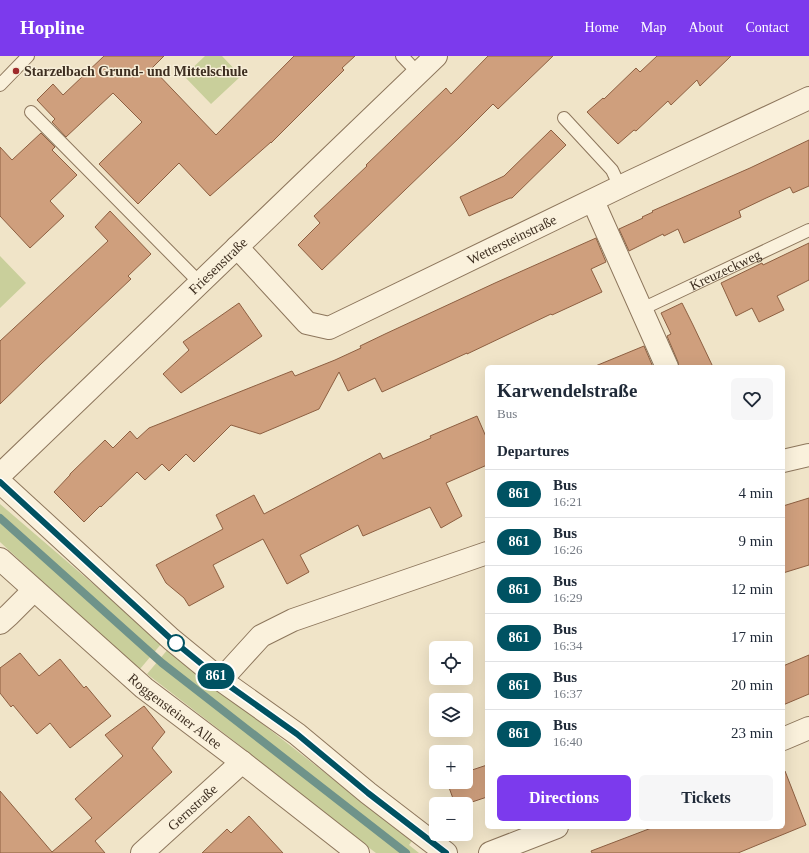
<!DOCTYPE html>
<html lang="en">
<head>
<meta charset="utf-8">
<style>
  body { margin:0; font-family:Georgia,serif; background:#f6f6f7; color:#1f2937; height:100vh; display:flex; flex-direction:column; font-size:15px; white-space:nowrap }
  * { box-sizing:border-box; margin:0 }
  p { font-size:13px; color:#747a83 }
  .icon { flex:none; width:22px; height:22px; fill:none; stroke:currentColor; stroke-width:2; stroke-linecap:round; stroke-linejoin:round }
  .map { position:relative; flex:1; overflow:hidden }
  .drawer { position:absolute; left:485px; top:309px; width:300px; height:464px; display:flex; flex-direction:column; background:#fff; border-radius:6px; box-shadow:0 4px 16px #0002 }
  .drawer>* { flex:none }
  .badge { padding:0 8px; border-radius:13px; font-size:14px; line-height:26px }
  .controls { position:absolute; left:429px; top:585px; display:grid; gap:8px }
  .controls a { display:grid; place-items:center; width:44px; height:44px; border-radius:6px; background:#fff; box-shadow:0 4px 16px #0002; font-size:20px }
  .map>.badge { position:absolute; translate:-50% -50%; box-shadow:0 0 0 2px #fff }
  h2 { padding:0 12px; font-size:15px; line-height:36px }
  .round { display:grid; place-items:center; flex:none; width:42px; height:42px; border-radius:6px; background:#f6f6f7 }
  .head { display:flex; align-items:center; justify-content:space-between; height:68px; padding:0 12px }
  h1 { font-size:19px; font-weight:700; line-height:30px }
  .button { display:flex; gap:8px; margin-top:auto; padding:8px 12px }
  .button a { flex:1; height:46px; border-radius:6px; background:#7c3aed; color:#fff; font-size:16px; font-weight:700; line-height:46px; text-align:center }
  .button a+a { background:#f6f6f7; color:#1f2937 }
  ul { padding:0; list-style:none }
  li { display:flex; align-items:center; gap:12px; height:48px; padding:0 12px; border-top:1px solid #e0e1e3 }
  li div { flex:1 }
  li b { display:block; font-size:15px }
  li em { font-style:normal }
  li .badge { min-width:44px; font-weight:700; text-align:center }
  header { display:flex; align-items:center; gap:24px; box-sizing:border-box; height:56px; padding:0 20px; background:#7c3aed; color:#fff }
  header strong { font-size:19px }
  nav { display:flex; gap:22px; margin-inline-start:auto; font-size:14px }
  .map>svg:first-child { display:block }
  .green { fill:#c9cf9b }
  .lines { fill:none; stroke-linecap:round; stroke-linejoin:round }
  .stream { stroke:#6f938a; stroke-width:8 }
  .building { fill:#cf9f7d; stroke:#8d5f41 }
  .lane-casing { stroke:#8d765c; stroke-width:14 }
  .street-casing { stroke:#8d765c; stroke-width:24 }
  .lane { stroke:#faf1dc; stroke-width:12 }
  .street { stroke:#faf1dc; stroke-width:22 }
  .line-casing { stroke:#fff; stroke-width:9 }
  .line { stroke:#005262; stroke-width:6 }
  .poi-dot { fill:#9e2a2b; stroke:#f7eed8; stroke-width:1.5 }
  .stop-dot { fill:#fff; stroke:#005262; stroke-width:2 }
  .labels { text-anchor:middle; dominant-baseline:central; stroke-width:3; stroke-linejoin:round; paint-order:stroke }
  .poi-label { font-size:14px; font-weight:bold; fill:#3d2e20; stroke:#f7eed8; text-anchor:start }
  .street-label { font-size:14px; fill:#3d2e20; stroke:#f7eed8 }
</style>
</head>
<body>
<header>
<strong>Hopline</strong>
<nav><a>Home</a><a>Map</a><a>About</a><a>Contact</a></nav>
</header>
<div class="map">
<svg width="809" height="797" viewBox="0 0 809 797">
  <rect width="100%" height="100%" fill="#f0e4c8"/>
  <path class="green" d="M 205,0 L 222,0 L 241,20 L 211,48 L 184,20 Z
    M 0,200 L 26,227 L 0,252 Z
    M 0,448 L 162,587 L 140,613 L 110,588 L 0,486 Z
    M 169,592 L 213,629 L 412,785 L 409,789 L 419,797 L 376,797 L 344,773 L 247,695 L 147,618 Z"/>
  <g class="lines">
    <path class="stream" d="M 0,462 L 162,607 L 406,797"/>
  </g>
  <path class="building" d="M 104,0 L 164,0 L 152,12 L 216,79 L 294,0 L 355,0 L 342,12 L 344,14 L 271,87 L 271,86 L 210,140 L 179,107 L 138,148 L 99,108 L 142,66 L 113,37 L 66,81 L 52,66 L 55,63 L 37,44 L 53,28 L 63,39 Z
    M 488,0 L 553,0 L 498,53 L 493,48 L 461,80 L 322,214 L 298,189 L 320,167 L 314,160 L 367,110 L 366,109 L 446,32 L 451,38 Z
    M 657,0 L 731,0 L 700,30 L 697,24 L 671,49 L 668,45 L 636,75 L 634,74 L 618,88 L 587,56 L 603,42 L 604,43 L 636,12 L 640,16 Z
    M 551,74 L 566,89 L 512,142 L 510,142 L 489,151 L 469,160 L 460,141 L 504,120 Z
    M 41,77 L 55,91 L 52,94 L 77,119 L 50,145 L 64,160 L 30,192 L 0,160 L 0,91 L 12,104 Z
    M 809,84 L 809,130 L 793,137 L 790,131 L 764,143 L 739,155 L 741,161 L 684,187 L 678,173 L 664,180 L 663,178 L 629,195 L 619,173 L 643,162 L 642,161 L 653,156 L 652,155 L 750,112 Z
    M 110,155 L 151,198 L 128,220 L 131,223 L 41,308 L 0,348 L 0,285 L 108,185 L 95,171 Z
    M 596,182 L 606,206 L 591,213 L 602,236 L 552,259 L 551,258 L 467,298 L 467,297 L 382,336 L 375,322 L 348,335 L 339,316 L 319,353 L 260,378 L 231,369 L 194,406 L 186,398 L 169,415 L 162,408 L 145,424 L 137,416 L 101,451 L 100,450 L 84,466 L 54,436 L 70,419 L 70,418 L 105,384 L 113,392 L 130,375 L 137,383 L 149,372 L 292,315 L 295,320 L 335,304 L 361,292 L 360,290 L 385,278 L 495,227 Z
    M 809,187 L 809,224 L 777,240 L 784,254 L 759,266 L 752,252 L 736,260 L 721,227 L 762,207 L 763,209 Z
    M 239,247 L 262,280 L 181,337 L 163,318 L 189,294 L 183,286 Z
    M 682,247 L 693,269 L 713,311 L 679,311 L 678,306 L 667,280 L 671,278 L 661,257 Z
    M 644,290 L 653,311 L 593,311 Z
    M 477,360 L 487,383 L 487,409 L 446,427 L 462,460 L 441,472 L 430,451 L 363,480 L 358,469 L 300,499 L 309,516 L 287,528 L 263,483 L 213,509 L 224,531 L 189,550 L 184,542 L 166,527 L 156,509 L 223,473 L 216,459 L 254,439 L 264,458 L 380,397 L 383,403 L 431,382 L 430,380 Z
    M 809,442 L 809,509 L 783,517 L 783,450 Z
    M 20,597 L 39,620 L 60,603 L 84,632 L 86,630 L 111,660 L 70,692 L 50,667 L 37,678 L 13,649 L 11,651 L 0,637 L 0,612 Z
    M 809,599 L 809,638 L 783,649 L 783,610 Z
    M 144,650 L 165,676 L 152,692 L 172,716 L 95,785 L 105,797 L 0,797 L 0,735 L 52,796 L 92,762 L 75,743 L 123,700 L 105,679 Z
    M 487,709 L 487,741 L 466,748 L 455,748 L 447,726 L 466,726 L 466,716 Z
    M 783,715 L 785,715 L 806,769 L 738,797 L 592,797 L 591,795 L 654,771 L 783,771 Z
    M 249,760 L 283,797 L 202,797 L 227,773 L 231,777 Z"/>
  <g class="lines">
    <g class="lane-casing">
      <g id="lane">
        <path d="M 402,0 L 418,17"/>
        <path d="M 0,29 L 28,0"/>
        <path d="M 31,56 L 200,227"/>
        <path d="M 564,62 L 612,114 L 620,131"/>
        <path id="s1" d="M 642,253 L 809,174"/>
      </g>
    </g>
    <g class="street-casing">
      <g id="street">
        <path d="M 593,145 L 667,311"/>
        <path id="s2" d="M 237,191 L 307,267 L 329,272 L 630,126 L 809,42"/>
        <path d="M 783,405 L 809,399"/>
        <path id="s3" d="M 0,419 L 436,0"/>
        <path d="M 0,426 L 171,583 L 221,624 L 297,678 L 368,737 L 446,797"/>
        <path id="s4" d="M 0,503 L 144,632 L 242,706 L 358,797"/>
        <path d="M 0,567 L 9,559 L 34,534"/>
        <path d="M 221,624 L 261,580 L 293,564 L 487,497"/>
        <path d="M 783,683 L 809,672"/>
        <path id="s5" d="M 142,797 L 242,706"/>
        <path d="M 490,797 L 557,771"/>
      </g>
    </g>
    <use href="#lane" class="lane"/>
    <use href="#street" class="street"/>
  </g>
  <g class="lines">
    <g class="line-casing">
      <path id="line" d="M 0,426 L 171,583 L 221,624 L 297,678 L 368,737 L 446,797"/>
    </g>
    <use href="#line" class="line"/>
  </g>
  <circle class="poi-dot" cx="16" cy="15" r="4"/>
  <circle class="stop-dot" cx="176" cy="587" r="8"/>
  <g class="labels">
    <g class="poi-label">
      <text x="24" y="15">Starzelbach Grund- und Mittelschule</text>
    </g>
    <g class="street-label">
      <text stroke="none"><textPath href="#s2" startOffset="329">Wettersteinstraße</textPath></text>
      <text stroke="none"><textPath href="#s3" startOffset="302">Friesenstraße</textPath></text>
      <text stroke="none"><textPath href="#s1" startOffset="92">Kreuzeckweg</textPath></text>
      <text stroke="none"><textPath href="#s4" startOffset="232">Roggensteiner Allee</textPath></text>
      <text stroke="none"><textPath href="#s5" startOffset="68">Gernstraße</textPath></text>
    </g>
  </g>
</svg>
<div class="controls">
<a><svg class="icon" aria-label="locate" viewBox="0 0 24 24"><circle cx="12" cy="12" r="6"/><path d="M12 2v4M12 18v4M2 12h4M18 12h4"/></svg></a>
<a><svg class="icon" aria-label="layers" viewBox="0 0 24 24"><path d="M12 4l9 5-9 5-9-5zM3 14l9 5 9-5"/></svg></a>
<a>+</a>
<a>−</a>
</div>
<b class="badge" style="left:216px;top:620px;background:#005262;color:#fff">861</b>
<section class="drawer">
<div class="head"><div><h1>Karwendelstraße</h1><p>Bus</p></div><a class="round"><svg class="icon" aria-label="heart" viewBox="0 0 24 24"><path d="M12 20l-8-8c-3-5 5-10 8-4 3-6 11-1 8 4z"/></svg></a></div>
<h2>Departures</h2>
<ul>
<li><span class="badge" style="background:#005262;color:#fff">861</span><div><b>Bus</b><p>16:21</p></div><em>4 min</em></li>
<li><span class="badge" style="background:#005262;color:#fff">861</span><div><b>Bus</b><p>16:26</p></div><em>9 min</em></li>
<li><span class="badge" style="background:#005262;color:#fff">861</span><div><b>Bus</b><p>16:29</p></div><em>12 min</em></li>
<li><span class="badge" style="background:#005262;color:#fff">861</span><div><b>Bus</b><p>16:34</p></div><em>17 min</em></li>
<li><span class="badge" style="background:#005262;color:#fff">861</span><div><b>Bus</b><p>16:37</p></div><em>20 min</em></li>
<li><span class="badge" style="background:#005262;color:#fff">861</span><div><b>Bus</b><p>16:40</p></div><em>23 min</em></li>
</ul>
<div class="button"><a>Directions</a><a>Tickets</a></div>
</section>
</div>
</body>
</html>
